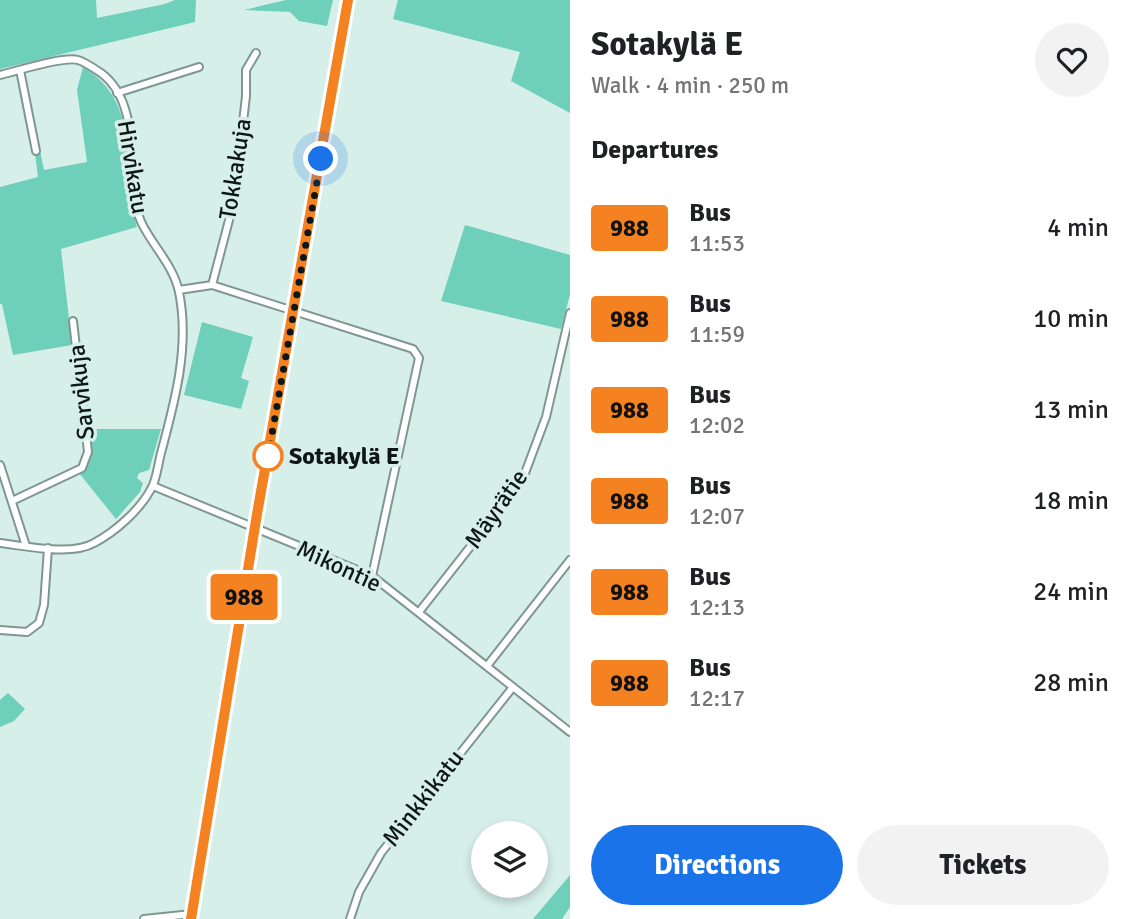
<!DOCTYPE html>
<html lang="en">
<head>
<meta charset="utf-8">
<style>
  body { margin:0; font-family:Signika,sans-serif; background:#f2f2f2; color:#202124; height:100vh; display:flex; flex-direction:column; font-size:26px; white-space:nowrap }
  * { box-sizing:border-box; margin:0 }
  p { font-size:23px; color:#757577 }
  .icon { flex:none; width:38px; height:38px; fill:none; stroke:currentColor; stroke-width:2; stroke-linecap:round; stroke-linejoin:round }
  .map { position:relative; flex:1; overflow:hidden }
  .drawer { display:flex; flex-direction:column; background:#fff; width:560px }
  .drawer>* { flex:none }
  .badge { padding:0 14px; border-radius:5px; font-size:24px; line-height:46px }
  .fabs { position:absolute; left:471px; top:821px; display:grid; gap:14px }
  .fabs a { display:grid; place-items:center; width:77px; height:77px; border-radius:50%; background:#fff; box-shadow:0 4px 10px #0003; font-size:35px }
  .you { position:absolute; width:35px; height:35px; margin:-18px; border:5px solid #fff; border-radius:50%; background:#1a73e8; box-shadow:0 0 0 10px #1a73e833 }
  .map>.badge { position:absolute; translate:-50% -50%; box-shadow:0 0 0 4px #fff }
  h2 { padding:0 21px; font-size:26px; line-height:63px }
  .round { display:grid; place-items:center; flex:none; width:74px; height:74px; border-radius:37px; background:#f2f2f2 }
  .head { display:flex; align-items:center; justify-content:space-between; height:119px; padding:0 21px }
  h1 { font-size:33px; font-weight:700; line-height:52px }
  .cta { display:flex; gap:14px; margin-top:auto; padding:14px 21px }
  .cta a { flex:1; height:80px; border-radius:42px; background:#1a73e8; color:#fff; font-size:28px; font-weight:700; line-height:80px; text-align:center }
  .cta a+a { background:#f2f2f2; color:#202124 }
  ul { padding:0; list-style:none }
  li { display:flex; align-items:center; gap:21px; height:91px; padding:0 21px }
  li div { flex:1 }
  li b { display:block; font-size:26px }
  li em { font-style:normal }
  li .badge { min-width:77px; font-weight:700; text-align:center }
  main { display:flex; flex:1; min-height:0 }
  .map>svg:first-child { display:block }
  .green { fill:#6ecfbb }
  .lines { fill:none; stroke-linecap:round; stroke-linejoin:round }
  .minor-casing { stroke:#809791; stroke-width:10 }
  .secondary-casing { stroke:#809791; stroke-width:12 }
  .minor { stroke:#fff; stroke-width:6 }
  .secondary { stroke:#fff; stroke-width:9 }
  .secondary-bridge-casing { stroke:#809791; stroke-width:12; stroke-linecap:butt }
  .secondary-bridge { stroke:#fff; stroke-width:9 }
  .line-casing { stroke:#fff; stroke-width:16 }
  .line { stroke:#f58220; stroke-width:10 }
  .walk { stroke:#0e1715; stroke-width:7; stroke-dasharray:0 12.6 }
  .stop-dot { fill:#fff; stroke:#f58220; stroke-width:3.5 }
  .labels { text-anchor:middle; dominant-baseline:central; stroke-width:7; stroke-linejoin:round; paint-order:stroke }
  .street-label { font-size:24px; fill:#0e1715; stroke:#d6efe8 }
  .stop-label { font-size:24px; font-weight:bold; fill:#0e1715; stroke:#d6efe8; text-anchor:start }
</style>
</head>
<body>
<main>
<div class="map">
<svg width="570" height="919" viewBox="0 0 570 919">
  <rect width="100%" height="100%" fill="#d6efe8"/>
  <path class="green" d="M 0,0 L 96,0 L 97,18 L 165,4 L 175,0 L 196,0 L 195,22 L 0,69 Z
    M 286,0 L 333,0 L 327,26 L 299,21 L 290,12 L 244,10 Z
    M 398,0 L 570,0 L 570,113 L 511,81 L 520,52 L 393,19 Z
    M 83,67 C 142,102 123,171 137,227 L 61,249 L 72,345 L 13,355 L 2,304 L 0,304 L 0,187 L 38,177 L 35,153 L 40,151 L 44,170 L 87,162 L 77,90 Z
    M 465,225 L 570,255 L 570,294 L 561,329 L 441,301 Z
    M 202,322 L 253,337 L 241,378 L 249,381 L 241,409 L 184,395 Z
    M 88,429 L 161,429 L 149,470 L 139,473 L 137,478 L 143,483 L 140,492 L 116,519 L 79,473 C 94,462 89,445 88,429 Z
    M 8,693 L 25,709 L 14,721 L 0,727 L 0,700 Z
    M 570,875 L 570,907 L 562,919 L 533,919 Z"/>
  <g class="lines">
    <g class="minor-casing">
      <path id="minor" d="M 20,70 L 36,151
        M 0,75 C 17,71 63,56 78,60 C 85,62 95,69 101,73 C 139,101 129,162 135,202 C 140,236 172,258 179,292 C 190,346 175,401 161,453 C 158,464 157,479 151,489 C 140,510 115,532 94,543 C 72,556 25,546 0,543
        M 117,93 L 199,67
        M 212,285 L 234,201 L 246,96 L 246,70 L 256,53
        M 179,290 L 212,285 L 413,349 L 419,358 L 372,576
        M 0,465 L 26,546
        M 153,486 L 372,576 L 570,732
        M 12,501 L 82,468 L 88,452 L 73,321
        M 419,612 L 522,481 L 546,417 L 570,313
        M 0,630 L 27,632 L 39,623 L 44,605 L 48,548
        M 487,666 L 570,560
        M 144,919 L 192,914
        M 350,919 L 359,892 L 381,853 L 513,687"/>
    </g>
    <g class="secondary-casing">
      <path id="secondary" d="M 257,514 L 349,0
        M 191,919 L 252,546"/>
    </g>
    <use href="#minor" class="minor"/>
    <use href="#secondary" class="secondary"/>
    <g class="secondary-bridge-casing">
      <path id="secondary-bridge" d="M 252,546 L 257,514"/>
    </g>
    <use href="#secondary-bridge" class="secondary-bridge"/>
  </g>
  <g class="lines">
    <g class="line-casing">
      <path id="line" d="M 191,919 L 257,514 L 348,0"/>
    </g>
    <use href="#line" class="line"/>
    <path class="walk" d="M 268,456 L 321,159"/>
  </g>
  <circle class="stop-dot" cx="268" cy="456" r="14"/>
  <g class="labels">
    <g class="street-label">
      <text transform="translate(133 167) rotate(81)">Hirvikatu</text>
      <text transform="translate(235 169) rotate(-81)">Tokkakuja</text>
      <text transform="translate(81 392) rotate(-96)">Sarvikuja</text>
      <text transform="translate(496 509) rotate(-55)">Mäyrätie</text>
      <text transform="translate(339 566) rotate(25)">Mikontie</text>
      <text transform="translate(423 798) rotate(-52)">Minkkikatu</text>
    </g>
    <g class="stop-label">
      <text x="289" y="456">Sotakylä E</text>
    </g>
  </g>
</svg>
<div class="fabs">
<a><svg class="icon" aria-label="layers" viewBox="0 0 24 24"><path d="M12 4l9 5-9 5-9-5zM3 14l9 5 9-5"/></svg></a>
</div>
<div class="you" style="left:321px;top:159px"></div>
<b class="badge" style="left:244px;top:597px;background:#f58220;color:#111">988</b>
</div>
<section class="drawer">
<div class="head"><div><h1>Sotakylä E</h1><p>Walk · 4 min · 250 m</p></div><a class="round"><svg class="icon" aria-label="heart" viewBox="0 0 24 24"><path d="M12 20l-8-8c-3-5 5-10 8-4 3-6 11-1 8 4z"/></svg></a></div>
<h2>Departures</h2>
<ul>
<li><span class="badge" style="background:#f58220;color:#111">988</span><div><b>Bus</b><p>11:53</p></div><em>4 min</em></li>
<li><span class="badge" style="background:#f58220;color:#111">988</span><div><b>Bus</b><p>11:59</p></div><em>10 min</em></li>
<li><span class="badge" style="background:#f58220;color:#111">988</span><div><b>Bus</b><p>12:02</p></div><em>13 min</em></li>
<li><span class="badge" style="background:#f58220;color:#111">988</span><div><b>Bus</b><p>12:07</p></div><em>18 min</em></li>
<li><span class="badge" style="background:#f58220;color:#111">988</span><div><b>Bus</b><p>12:13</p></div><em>24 min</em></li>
<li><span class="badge" style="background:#f58220;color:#111">988</span><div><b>Bus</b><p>12:17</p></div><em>28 min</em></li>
</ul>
<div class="cta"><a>Directions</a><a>Tickets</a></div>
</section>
</main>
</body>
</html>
